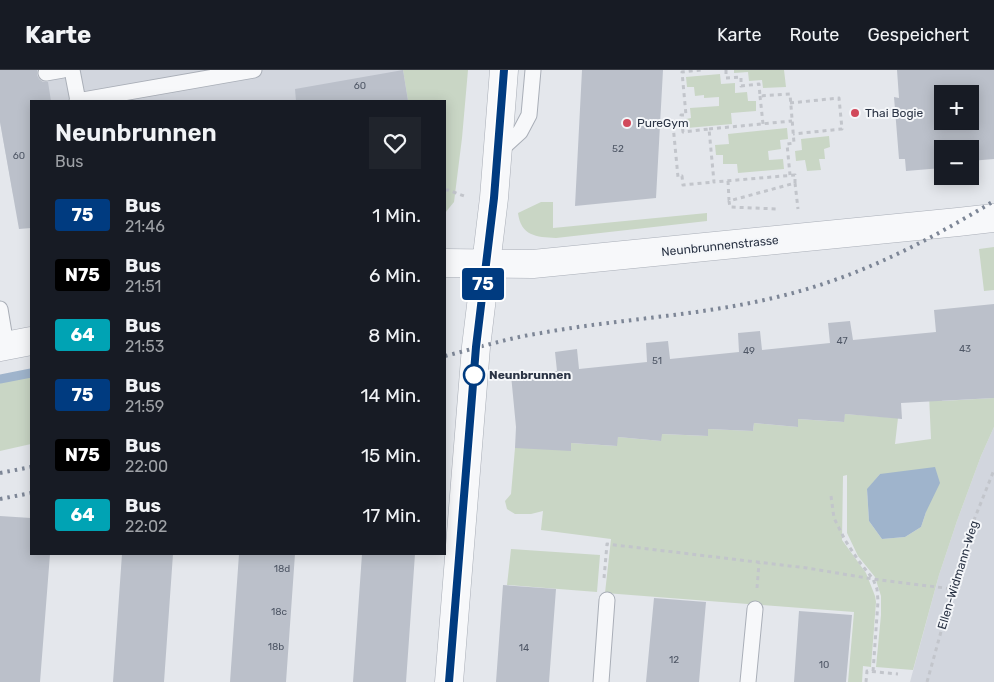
<!DOCTYPE html>
<html lang="de">
<head>
<meta charset="utf-8">
<style>
  body { margin:0; font-family:Rubik,sans-serif; background:#20242c; color:#f1f3f6; height:100vh; display:flex; flex-direction:column; font-size:19px; white-space:nowrap }
  * { box-sizing:border-box; margin:0 }
  p { font-size:16px; color:#9ea1a6 }
  .icon { flex:none; width:28px; height:28px; fill:none; stroke:currentColor; stroke-width:2; stroke-linecap:round; stroke-linejoin:round }
  .map { position:relative; flex:1; overflow:hidden }
  .drawer { position:absolute; left:30px; top:30px; width:416px; height:455px; display:flex; flex-direction:column; background:#171b24; border-radius:0px; box-shadow:0 2px 12px #0003 }
  .drawer>* { flex:none }
  .badge { padding:0 10px; border-radius:4px; font-size:18px; line-height:32px }
  .fabs { position:absolute; left:934px; top:15px; display:grid; gap:10px }
  .fabs a { display:grid; place-items:center; width:45px; height:45px; border-radius:0px; background:#171b24; box-shadow:0 2px 12px #0003; font-size:25px }
  .map>.badge { position:absolute; translate:-50% -50%; box-shadow:0 0 0 2px #fff }
  .round { display:grid; place-items:center; flex:none; width:52px; height:52px; border-radius:0px; background:#20242c }
  .summary { display:flex; align-items:center; justify-content:space-between; height:85px; padding:0 25px }
  h1 { font-size:24px; font-weight:600; line-height:38px }
  ul { padding:0; list-style:none }
  li { display:flex; align-items:center; gap:15px; height:60px; padding:0 25px }
  li div { flex:1 }
  li b { display:block; font-size:19px }
  li em { font-style:normal }
  li .badge { min-width:55px; font-weight:700; text-align:center }
  header { display:flex; align-items:center; gap:30px; box-sizing:border-box; height:70px; padding:0 25px; background:#171b24; border-bottom:1px solid #363941 }
  header strong { font-size:24px }
  nav { display:flex; gap:28px; margin-inline-start:auto; font-size:18px }
  .map>svg:first-child { display:block }
  .built { fill:#d2d6de }
  .green { fill:#c9d6c5; fill-rule:evenodd }
  .water { fill:#9fb4cc }
  .lines { fill:none; stroke-linecap:round; stroke-linejoin:round }
  .stream { stroke:#9fb4cc; stroke-width:9 }
  .building { fill:#bbc0ca; fill-rule:evenodd }
  .lane-casing { stroke:#a9aeb7; stroke-width:17 }
  .street-casing { stroke:#a9aeb7; stroke-width:29 }
  .path { stroke:#c2c5cb; stroke-width:3; stroke-dasharray:4 4; stroke-linecap:butt }
  .lane { stroke:#f7f8fa; stroke-width:15 }
  .street { stroke:#f7f8fa; stroke-width:28 }
  .rail { stroke:#7d8696; stroke-width:4; stroke-dasharray:2.5 5; stroke-linecap:butt }
  .line-casing { stroke:#fff; stroke-width:11 }
  .line { stroke:#003b80; stroke-width:8 }
  .poi-dot { fill:#d1495b; stroke:#f4f6f9; stroke-width:2 }
  .stop-dot { fill:#fff; stroke:#003b80; stroke-width:2.5 }
  .labels { text-anchor:middle; dominant-baseline:central; stroke-width:4; stroke-linejoin:round; paint-order:stroke }
  .number-label { font-size:10px; fill:#4f5766 }
  .poi-label { font-size:12px; fill:#2b3445; stroke:#f4f6f9; text-anchor:start }
  .street-label { font-size:12px; fill:#2b3445; stroke:#f4f6f9 }
  .stop-label { font-size:12px; font-weight:bold; fill:#2b3445; stroke:#f4f6f9; text-anchor:start }
</style>
</head>
<body>
<header>
<strong>Karte</strong>
<nav><a>Karte</a><a>Route</a><a>Gespeichert</a></nav>
</header>
<div class="map">
<svg width="994" height="612" viewBox="0 0 994 612">
  <rect width="100%" height="100%" fill="#e4e7ec"/>
  <path class="built" d="M 0,0 L 403,0 L 408,31 L 31,31 L 31,120 L 13,124 L 0,52 Z
    M 994,357 L 994,612 L 910,612 L 939,505 L 957,451 L 981,386 Z"/>
  <path class="green" d="M 403,0 L 468,0 L 462,68 L 454,132 L 445,143 L 445,31 L 408,31 Z
    M 734,0 L 784,0 L 786,17 L 763,18 L 762,10 L 749,11 L 748,2 L 734,3 Z
    M 720,4 L 721,14 L 735,13 L 735,23 L 747,22 L 748,31 L 756,31 L 756,41 L 731,43 L 732,54 L 687,58 L 686,49 L 691,48 L 690,38 L 719,36 L 719,27 L 704,28 L 704,25 L 695,26 L 694,17 L 687,17 L 686,7 Z
    M 787,58 L 788,69 L 780,70 L 781,79 L 768,81 L 769,90 L 783,89 L 784,99 L 738,103 L 737,94 L 723,94 L 723,85 L 716,85 L 715,75 L 729,74 L 728,64 Z
    M 829,66 L 830,77 L 824,79 L 825,89 L 819,89 L 821,100 L 807,101 L 805,90 L 796,91 L 795,81 L 802,80 L 801,69 Z
    M 541,132 L 553,132 L 553,158 L 707,143 L 707,151 L 556,168 C 536,167 521,166 518,143 Z
    M 994,177 L 994,220 L 984,221 L 979,179 Z
    M 31,300 L 31,374 L 0,381 L 0,306 Z
    M 940,318 L 942,331 L 994,328 L 994,357 L 981,386 L 957,451 L 939,505 L 913,600 L 876,597 L 881,545 L 881,526 L 875,507 L 858,486 L 847,463 L 847,405 L 843,406 L 842,470 L 866,503 L 875,526 L 876,532 L 871,597 L 863,596 L 862,612 L 848,612 L 854,542 L 605,523 L 611,469 L 541,460 L 543,441 L 531,444 L 515,444 L 507,439 L 505,431 L 511,424 L 515,378 L 571,373 L 616,376 L 618,367 L 661,371 L 661,364 L 707,366 L 708,359 L 753,361 L 754,353 L 798,357 L 798,349 L 843,352 L 845,344 L 898,348 L 895,374 L 931,369 L 929,325 ZM 880,404 L 926,442 L 921,457 L 905,467 L 882,469 L 869,451 L 867,420 Z
    M 511,479 L 600,485 L 597,522 L 507,515 Z"/>
  <path class="water" d="M 935,397 L 940,413 L 926,442 L 921,457 L 905,467 L 882,469 L 869,451 L 867,419 L 880,404 Z"/>
  <g class="lines">
    <path class="stream" d="M 0,309 L 31,303"/>
  </g>
  <path class="building" d="M 0,0 L 37,0 L 37,5 L 39,9 L 43,12 L 48,12 L 51,31 L 31,31 L 31,158 L 19,159 L 0,52 Z
    M 403,0 L 408,31 L 296,31 L 295,19 Z
    M 582,0 L 663,0 L 656,128 L 575,136 Z
    M 897,0 L 994,0 L 994,89 L 970,91 L 970,79 L 942,79 L 942,98 L 906,101 L 905,89 L 899,89 L 894,27 L 899,28 ZM 942,24 L 970,24 L 970,51 L 942,51 Z
    M 994,234 L 994,328 L 901,333 L 902,349 L 845,344 L 844,352 L 798,349 L 798,357 L 754,353 L 753,361 L 708,359 L 708,366 L 662,364 L 661,371 L 618,367 L 617,376 L 571,373 L 571,381 L 515,378 L 516,357 L 511,305 L 557,301 L 555,282 L 577,279 L 579,299 L 647,292 L 646,273 L 668,271 L 670,289 L 739,282 L 738,263 L 760,261 L 762,280 L 830,273 L 828,253 L 850,251 L 853,270 L 936,262 L 934,240 Z
    M 0,446 L 31,448 L 31,484 L 50,484 L 40,612 L 0,612 Z
    M 122,484 L 173,484 L 164,612 L 113,612 Z
    M 239,484 L 295,484 L 286,612 L 230,612 Z
    M 362,484 L 415,484 L 406,612 L 353,612 Z
    M 503,515 L 556,519 L 549,612 L 496,612 Z
    M 654,528 L 706,532 L 699,612 L 646,612 Z
    M 799,541 L 852,545 L 846,612 L 794,612 Z"/>
  <g class="lines">
    <g class="lane-casing">
      <path id="lane" d="M 72,0 L 78,31
        M 46,3 L 63,0
        M 77,31 L 254,0
        M 498,82 L 520,62 L 529,45 L 533,0
        M 0,239 L 6,275
        M 601,612 L 607,530
        M 748,612 L 755,539"/>
    </g>
    <g class="street-casing">
      <path id="street" d="M 445,193 L 533,194 L 958,152 L 994,148
        M 0,277 L 31,271
        M 449,612 L 476,277 L 494,128 L 504,0"/>
    </g>
    <path class="path" d="M 726,0 L 726,8 L 741,7 L 741,16 L 759,14 L 760,26 L 790,24 L 794,73 L 787,74 L 790,105
      M 760,26 L 763,54
      M 790,33 L 839,28 L 842,59 L 793,64
      M 682,54 L 681,45 L 686,45 L 682,2 L 701,0
      M 673,55 L 678,107 L 682,106 L 683,115 L 714,112
      M 663,56 L 682,54 L 683,62 L 709,59 L 714,112 L 795,105 L 795,113 L 729,131 L 730,137 L 778,139
      M 709,59 L 792,51
      M 728,111 L 729,130
      M 795,113 L 798,139
      M 445,120 L 448,120 L 464,126
      M 831,426 L 834,448 L 845,470 L 858,490 L 873,509 L 877,519 L 878,531 L 873,602
      M 604,508 L 607,474 L 807,498 L 873,509 L 953,519
      M 757,518 L 759,493
      M 866,612 L 867,601 L 898,604
      M 927,612 L 968,465 L 994,400"/>
    <use href="#lane" class="lane"/>
    <use href="#street" class="street"/>
    <path class="rail" d="M 445,286 C 477,278 508,268 541,263 C 618,249 697,246 773,228 C 855,209 923,174 994,131
      M 0,403 L 31,397
      M 0,429 L 31,423"/>
  </g>
  <g class="lines">
    <g class="line-casing">
      <path id="line" d="M 449,612 L 476,277 L 494,128 L 504,0"/>
    </g>
    <use href="#line" class="line"/>
  </g>
  <g class="poi-dot">
    <circle cx="855" cy="43" r="5"/>
    <circle cx="627" cy="53" r="5"/>
  </g>
  <circle class="stop-dot" cx="474" cy="305" r="10"/>
  <g class="labels">
    <g class="number-label">
      <text x="360" y="16">60</text>
      <text x="618" y="79">52</text>
      <text x="19" y="86">60</text>
      <text x="842" y="271">47</text>
      <text x="965" y="279">43</text>
      <text x="749" y="281">49</text>
      <text x="657" y="291">51</text>
      <text x="282" y="499">18d</text>
      <text x="279" y="542">18c</text>
      <text x="276" y="577">18b</text>
      <text x="524" y="578">14</text>
      <text x="674" y="590">12</text>
      <text x="824" y="595">10</text>
    </g>
    <g class="poi-label">
      <text x="865" y="43">Thai Bogie</text>
      <text x="637" y="53">PureGym</text>
    </g>
    <g class="street-label">
      <text transform="translate(720 176) rotate(-6)">Neunbrunnenstrasse</text>
      <text transform="translate(958 505) rotate(-73)">Ellen-Widmann-Weg</text>
    </g>
    <g class="stop-label">
      <text x="489" y="305">Neunbrunnen</text>
    </g>
  </g>
</svg>
<div class="fabs">
<a>+</a>
<a>−</a>
</div>
<b class="badge" style="left:483px;top:214px;background:#003b80;color:#fff">75</b>
<section class="drawer">
<div class="summary"><div><h1>Neunbrunnen</h1><p>Bus</p></div><a class="round"><svg class="icon" aria-label="heart" viewBox="0 0 24 24"><path d="M12 20l-8-8c-3-5 5-10 8-4 3-6 11-1 8 4z"/></svg></a></div>
<ul>
<li><span class="badge" style="background:#003b80;color:#fff">75</span><div><b>Bus</b><p>21:46</p></div><em>1 Min.</em></li>
<li><span class="badge" style="background:#000;color:#fff">N75</span><div><b>Bus</b><p>21:51</p></div><em>6 Min.</em></li>
<li><span class="badge" style="background:#00a3b4;color:#fff">64</span><div><b>Bus</b><p>21:53</p></div><em>8 Min.</em></li>
<li><span class="badge" style="background:#003b80;color:#fff">75</span><div><b>Bus</b><p>21:59</p></div><em>14 Min.</em></li>
<li><span class="badge" style="background:#000;color:#fff">N75</span><div><b>Bus</b><p>22:00</p></div><em>15 Min.</em></li>
<li><span class="badge" style="background:#00a3b4;color:#fff">64</span><div><b>Bus</b><p>22:02</p></div><em>17 Min.</em></li>
</ul>
</section>
</div>
</body>
</html>
